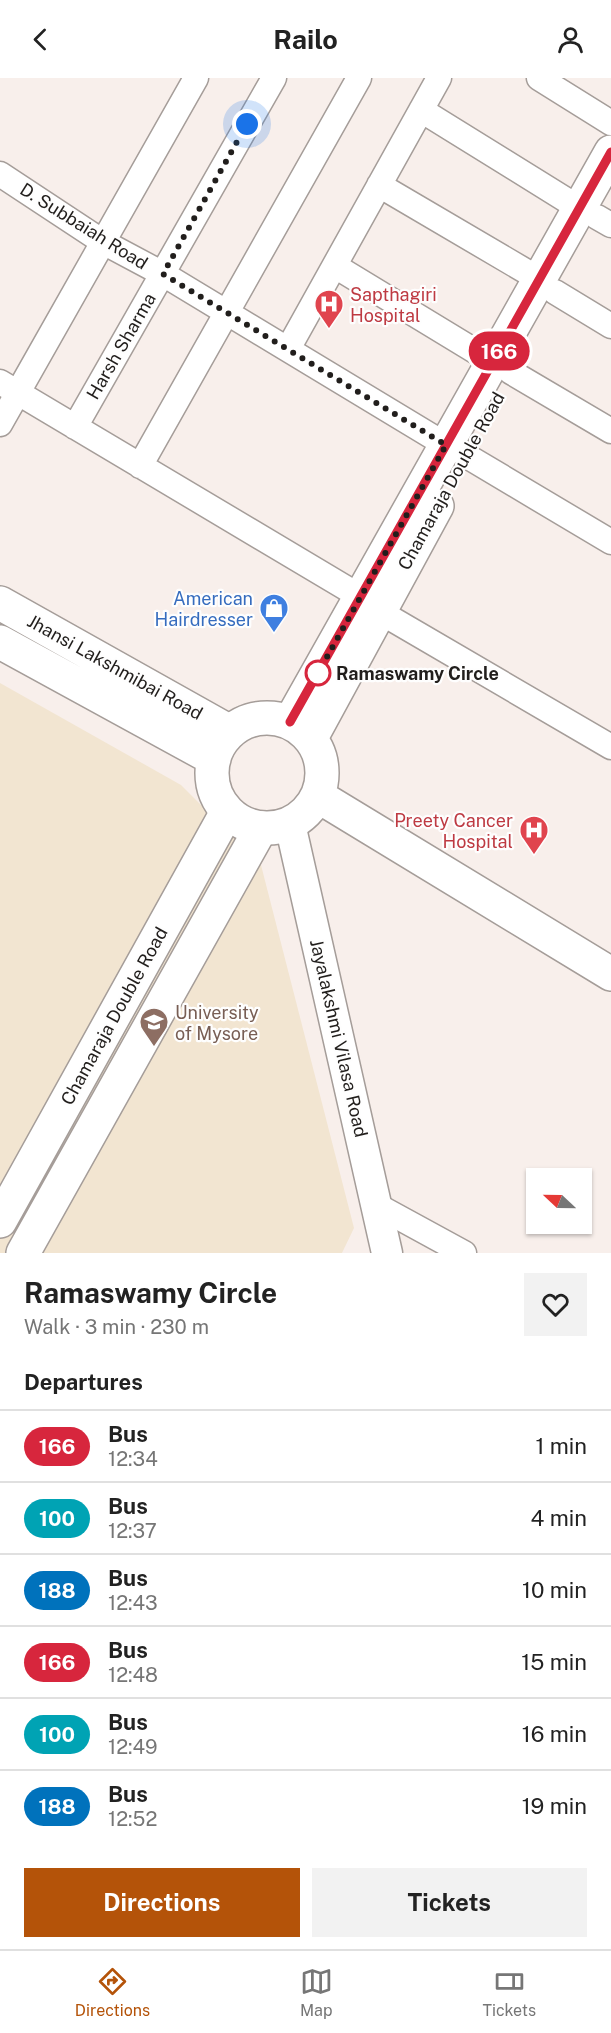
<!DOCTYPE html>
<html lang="en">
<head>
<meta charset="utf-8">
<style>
  body { margin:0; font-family:"Public Sans",sans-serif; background:#f2f2f2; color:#222; height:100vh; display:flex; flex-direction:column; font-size:22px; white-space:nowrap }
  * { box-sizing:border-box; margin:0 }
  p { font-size:20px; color:#767676 }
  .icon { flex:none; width:33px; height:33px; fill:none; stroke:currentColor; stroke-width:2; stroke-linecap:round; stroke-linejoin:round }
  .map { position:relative; height:1175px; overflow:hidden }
  .side { display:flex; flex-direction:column; background:#fff; flex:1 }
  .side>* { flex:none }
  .badge { padding:0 12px; border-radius:20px; font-size:21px; line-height:39px }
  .needle { width:39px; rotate:292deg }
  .controls { position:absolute; left:526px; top:1090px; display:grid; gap:12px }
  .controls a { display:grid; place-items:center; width:66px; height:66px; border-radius:0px; background:#fff; box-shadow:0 2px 4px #0004; font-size:30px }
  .you { position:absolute; width:30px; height:30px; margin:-15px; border:4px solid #fff; border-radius:50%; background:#1a73e8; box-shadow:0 0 0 9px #1a73e833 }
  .map>.badge { position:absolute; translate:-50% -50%; box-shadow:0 0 0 3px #fff }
  h2 { padding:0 24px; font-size:22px; line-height:54px }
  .round { display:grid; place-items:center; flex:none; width:63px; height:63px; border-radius:0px; background:#f2f2f2 }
  .head { display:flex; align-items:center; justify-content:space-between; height:102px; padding:0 24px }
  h1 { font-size:28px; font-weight:700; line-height:45px }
  .cta { display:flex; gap:12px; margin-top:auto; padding:12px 24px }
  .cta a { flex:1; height:69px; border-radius:0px; background:#b45309; color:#fff; font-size:24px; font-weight:700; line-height:69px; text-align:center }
  .cta a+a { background:#f2f2f2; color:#222 }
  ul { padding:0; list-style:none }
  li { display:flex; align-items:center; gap:18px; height:72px; padding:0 24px; border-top:2px solid #e0e0e0 }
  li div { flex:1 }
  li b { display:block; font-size:22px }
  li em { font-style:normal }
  li .badge { min-width:66px; font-weight:700; text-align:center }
  header { display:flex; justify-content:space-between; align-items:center; height:78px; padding:0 24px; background:#fff; font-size:27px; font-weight:700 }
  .tabs { display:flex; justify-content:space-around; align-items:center; height:84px; border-top:2px solid #e0e0e0; background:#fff; font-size:16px; color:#767676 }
  .tabs a { display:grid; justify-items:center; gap:3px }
  .tabs .current { color:#b45309 }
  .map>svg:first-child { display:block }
  .education { fill:#f2e5d1 }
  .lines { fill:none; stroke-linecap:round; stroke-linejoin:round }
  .minor-casing { stroke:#a59d99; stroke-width:27 }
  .tertiary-casing { stroke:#a59d99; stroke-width:33 }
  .secondary-casing { stroke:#a59d99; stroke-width:36 }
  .primary-casing { stroke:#a59d99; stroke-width:36 }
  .minor { stroke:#fff; stroke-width:24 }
  .tertiary { stroke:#fff; stroke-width:30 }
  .secondary { stroke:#fff; stroke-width:33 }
  .primary { stroke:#fff; stroke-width:33 }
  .line-casing { stroke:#fff; stroke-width:14 }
  .line { stroke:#d7263d; stroke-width:9 }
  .walk { stroke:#211e1c; stroke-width:6; stroke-dasharray:0 10.8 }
  .stop-dot { fill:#fff; stroke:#d7263d; stroke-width:3 }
  .labels { text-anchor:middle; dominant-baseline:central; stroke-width:4.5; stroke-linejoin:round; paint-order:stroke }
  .street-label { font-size:18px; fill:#211e1c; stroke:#fefefe }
  .health-label { font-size:18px; fill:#be3a42; stroke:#fefefe; text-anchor:start }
  .shop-label { font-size:18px; fill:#366cbe; stroke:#fefefe; text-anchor:end }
  .stop-label { font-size:18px; font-weight:bold; fill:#211e1c; stroke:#fefefe; text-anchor:start }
  .education-label { font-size:18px; fill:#785e54; stroke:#fefefe; text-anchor:start }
</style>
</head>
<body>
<header><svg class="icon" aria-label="back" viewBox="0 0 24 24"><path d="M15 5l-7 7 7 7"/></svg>Railo<svg class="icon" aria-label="person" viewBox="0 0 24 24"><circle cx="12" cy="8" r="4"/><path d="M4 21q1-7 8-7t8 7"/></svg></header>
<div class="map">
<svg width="611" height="1175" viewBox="0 0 611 1175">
  <rect width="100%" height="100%" fill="#f8efeb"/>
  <path class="education" d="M 0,605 L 181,707 L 261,787 L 354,1150 L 342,1175 L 0,1175 Z"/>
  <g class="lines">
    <g class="minor-casing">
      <path id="minor" d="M 539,0 L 611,45
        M 421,32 L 579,130
        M 0,96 L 103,164 L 163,196 L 446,367
        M 379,107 L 539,201
        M 597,139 L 611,147
        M 335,188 L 493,284
        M 555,214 L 611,248
        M 288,271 L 439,0
        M 511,294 L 611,353
        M 0,304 L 361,519
        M 0,346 L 196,0
        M 75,349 L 274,0
        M 465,377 L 611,464
        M 140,388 L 359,0
        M 380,534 L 611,669
        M 376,1127 L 464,1175"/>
    </g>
    <g class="tertiary-casing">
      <path id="tertiary" d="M 290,746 L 387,1175"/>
    </g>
    <g class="secondary-casing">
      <path id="secondary" d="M 0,1143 L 227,734
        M 23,1175 L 261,750"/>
    </g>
    <g class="primary-casing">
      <path id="primary" d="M 0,525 L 230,654
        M 0,564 L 214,681
        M212 695a55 55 0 1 1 110 0a55 55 0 1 1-110 0Z
        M 290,644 L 611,74
        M 311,660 L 437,428
        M 318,718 L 611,896"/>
    </g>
    <use href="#minor" class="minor"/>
    <use href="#tertiary" class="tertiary"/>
    <use href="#secondary" class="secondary"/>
    <use href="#primary" class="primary"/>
  </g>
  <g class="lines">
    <g class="line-casing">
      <path id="line" d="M 290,644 L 611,74"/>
    </g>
    <use href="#line" class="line"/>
    <path class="walk" d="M 247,46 L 163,196 L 446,367 L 314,602 L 318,595"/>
  </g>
  <defs>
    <g id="hospital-pin" transform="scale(1.5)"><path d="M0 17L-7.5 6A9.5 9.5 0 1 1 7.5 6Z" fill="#e0444e" stroke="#fefefe"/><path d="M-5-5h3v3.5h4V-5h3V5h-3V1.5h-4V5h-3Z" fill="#fff"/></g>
    <g id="shop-pin" transform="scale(1.5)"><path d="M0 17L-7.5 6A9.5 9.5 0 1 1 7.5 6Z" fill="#3f7fe0" stroke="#fefefe"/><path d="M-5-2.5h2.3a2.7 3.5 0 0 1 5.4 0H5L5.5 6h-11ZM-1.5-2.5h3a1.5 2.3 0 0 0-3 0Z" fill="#fff"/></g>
    <g id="university-pin" transform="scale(1.5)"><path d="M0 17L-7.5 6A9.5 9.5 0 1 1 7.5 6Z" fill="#8d6e63" stroke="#fefefe"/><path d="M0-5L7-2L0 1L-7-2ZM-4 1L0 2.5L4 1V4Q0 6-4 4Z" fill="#fff"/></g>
  </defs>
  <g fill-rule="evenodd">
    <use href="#hospital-pin" x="329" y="226"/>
    <use href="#shop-pin" x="274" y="530"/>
    <use href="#hospital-pin" x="534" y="752"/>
    <use href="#university-pin" x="154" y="944"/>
  </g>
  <circle class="stop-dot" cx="318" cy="595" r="12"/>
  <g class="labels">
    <g class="street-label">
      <text transform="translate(84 148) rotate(32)">D. Subbaiah Road</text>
      <text transform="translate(121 268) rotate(-60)">Harsh Sharma</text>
      <text transform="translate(451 403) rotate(-61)">Chamaraja Double Road</text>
      <text transform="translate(115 589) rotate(29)">Jhansi Lakshmibai Road</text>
      <text transform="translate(114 938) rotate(-61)">Chamaraja Double Road</text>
      <text transform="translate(339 960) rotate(77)">Jayalakshmi Vilasa Road</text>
    </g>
    <g class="health-label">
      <text x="350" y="216">Sapthagiri<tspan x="350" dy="21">Hospital</tspan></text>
      <text x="513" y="742" text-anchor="end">Preety Cancer<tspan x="513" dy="21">Hospital</tspan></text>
    </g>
    <g class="shop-label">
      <text x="253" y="520">American<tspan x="253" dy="21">Hairdresser</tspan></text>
    </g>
    <g class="stop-label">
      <text x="336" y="595">Ramaswamy Circle</text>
    </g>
    <g class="education-label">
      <text x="175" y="934">University<tspan x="175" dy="21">of Mysore</tspan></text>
    </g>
  </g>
</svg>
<div class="controls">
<a><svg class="needle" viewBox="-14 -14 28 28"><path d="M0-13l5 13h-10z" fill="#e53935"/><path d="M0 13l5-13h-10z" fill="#767676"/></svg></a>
</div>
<div class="you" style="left:247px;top:46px"></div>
<b class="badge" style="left:499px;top:273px;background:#d7263d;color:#fff">166</b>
</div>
<section class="side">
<div class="head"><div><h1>Ramaswamy Circle</h1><p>Walk · 3 min · 230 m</p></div><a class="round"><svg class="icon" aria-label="heart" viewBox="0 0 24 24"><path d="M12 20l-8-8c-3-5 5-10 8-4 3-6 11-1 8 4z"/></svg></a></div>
<h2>Departures</h2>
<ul>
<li><span class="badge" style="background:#d7263d;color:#fff">166</span><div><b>Bus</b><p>12:34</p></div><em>1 min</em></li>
<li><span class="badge" style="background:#00a3b4;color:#fff">100</span><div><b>Bus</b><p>12:37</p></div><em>4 min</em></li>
<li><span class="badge" style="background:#0072bc;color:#fff">188</span><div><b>Bus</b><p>12:43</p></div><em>10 min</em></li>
<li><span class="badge" style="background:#d7263d;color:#fff">166</span><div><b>Bus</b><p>12:48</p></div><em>15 min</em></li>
<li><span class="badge" style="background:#00a3b4;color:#fff">100</span><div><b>Bus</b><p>12:49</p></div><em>16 min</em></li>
<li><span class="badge" style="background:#0072bc;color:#fff">188</span><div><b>Bus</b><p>12:52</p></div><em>19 min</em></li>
</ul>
<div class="cta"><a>Directions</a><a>Tickets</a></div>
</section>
<nav class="tabs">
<a class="current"><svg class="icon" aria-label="directions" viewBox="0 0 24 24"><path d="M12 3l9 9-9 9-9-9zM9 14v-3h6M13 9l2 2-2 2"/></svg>Directions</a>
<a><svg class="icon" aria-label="map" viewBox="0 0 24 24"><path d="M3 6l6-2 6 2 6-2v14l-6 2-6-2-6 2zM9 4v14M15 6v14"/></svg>Map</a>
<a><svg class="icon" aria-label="tickets" viewBox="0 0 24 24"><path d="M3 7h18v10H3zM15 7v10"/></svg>Tickets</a>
</nav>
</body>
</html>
